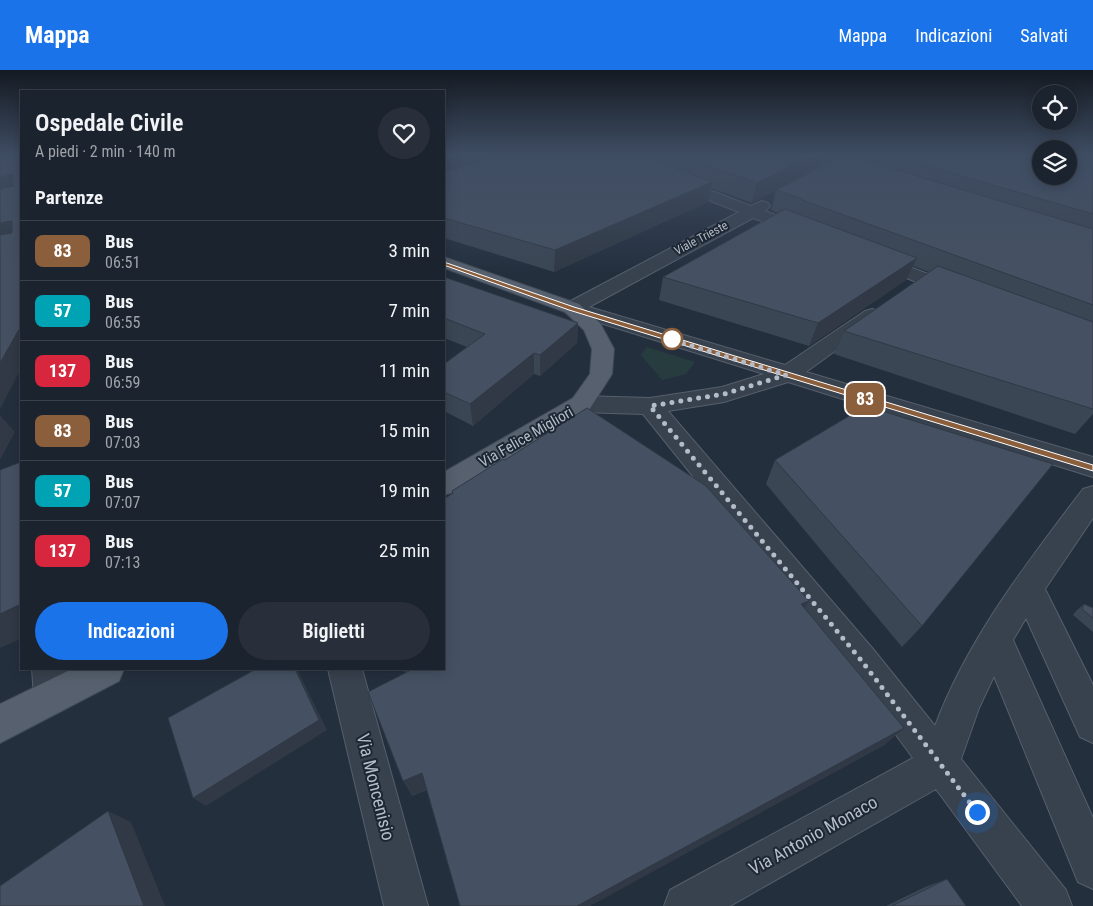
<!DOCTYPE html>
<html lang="it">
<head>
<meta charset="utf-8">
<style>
  body { margin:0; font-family:"Roboto Condensed",sans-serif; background:#282f3a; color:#f1f3f6; height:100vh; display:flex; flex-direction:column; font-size:19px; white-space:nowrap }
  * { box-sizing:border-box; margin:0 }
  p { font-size:16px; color:#a0a4aa }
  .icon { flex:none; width:28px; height:28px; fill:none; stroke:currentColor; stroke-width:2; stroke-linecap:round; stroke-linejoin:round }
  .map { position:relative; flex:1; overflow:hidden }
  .sheet { position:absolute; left:20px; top:20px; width:425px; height:580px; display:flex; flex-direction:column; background:#1b232e; border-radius:0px; box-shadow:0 2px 12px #0003,0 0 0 1px #39404a }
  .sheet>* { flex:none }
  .badge { padding:0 10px; border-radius:8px; font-size:18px; line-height:32px }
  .fabs { position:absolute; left:1032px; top:15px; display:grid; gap:10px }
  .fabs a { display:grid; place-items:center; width:45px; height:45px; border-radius:50%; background:#1b232e; box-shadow:0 2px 12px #0003,0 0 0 1px #39404a; font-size:25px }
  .you { position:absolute; width:25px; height:25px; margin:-12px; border:4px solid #fff; border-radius:50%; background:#1a73e8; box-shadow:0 0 0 8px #1a73e833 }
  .map>.badge { position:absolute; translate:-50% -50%; box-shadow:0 0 0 2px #fff }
  h2 { padding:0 15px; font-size:19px; line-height:45px }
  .round { display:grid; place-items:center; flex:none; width:52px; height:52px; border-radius:26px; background:#282f3a }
  .head { display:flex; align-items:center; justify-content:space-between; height:85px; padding:0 15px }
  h1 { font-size:24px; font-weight:600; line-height:38px }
  .action { display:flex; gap:10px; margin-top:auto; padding:10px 15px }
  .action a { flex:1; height:58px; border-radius:30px; background:#1a73e8; color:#fff; font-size:20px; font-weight:600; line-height:58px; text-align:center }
  .action a+a { background:#282f3a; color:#f1f3f6 }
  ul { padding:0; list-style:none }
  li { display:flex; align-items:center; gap:15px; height:60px; padding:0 15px; border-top:1px solid #39404a }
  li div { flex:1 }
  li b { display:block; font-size:19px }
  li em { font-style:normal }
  li .badge { min-width:55px; font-weight:700; text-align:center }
  header { display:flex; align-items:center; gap:30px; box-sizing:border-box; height:70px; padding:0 25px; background:#1a73e8; color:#fff }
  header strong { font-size:24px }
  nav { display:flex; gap:28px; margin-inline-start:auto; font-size:18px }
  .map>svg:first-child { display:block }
  .green { fill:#263c3f }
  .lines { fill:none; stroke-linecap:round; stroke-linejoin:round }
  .minor-casing { stroke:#565f6c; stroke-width:2 }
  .major-casing { stroke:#414a57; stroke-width:2 }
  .minor { fill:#38414e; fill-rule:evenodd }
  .major { fill:#56606e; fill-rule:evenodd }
  .wall { fill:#3b4654; fill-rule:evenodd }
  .shaded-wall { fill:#303945 }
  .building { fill:#455162; stroke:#303945 }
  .line { fill:#8b5e3c; stroke:#fff }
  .walk { stroke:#b4bcc9; stroke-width:5; stroke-dasharray:0 9 }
  .stop-dot { fill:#fff; stroke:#8b5e3c; stroke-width:2.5 }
  .labels { text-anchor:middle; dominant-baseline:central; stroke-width:4; stroke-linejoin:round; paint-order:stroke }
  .far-street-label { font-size:12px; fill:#b4bcc9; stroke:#1d2633 }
  .street-label { font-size:15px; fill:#b4bcc9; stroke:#1d2633 }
  .near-street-label { font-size:18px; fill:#b4bcc9; stroke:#1d2633 }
</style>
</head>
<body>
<header>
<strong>Mappa</strong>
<nav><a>Mappa</a><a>Indicazioni</a><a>Salvati</a></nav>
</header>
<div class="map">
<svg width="1093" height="836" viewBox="0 0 1093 836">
  <rect width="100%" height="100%" fill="#242f3e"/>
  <path class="green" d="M 647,277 L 695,292 L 686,304 L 662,310 L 641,285 Z"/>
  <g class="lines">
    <g class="minor-casing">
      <path id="minor" d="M 599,85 L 619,85 L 751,136 L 762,131 L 768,133 L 770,136 L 765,141 L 808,157 L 810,161 L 808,165 L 802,166 L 753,148 L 589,237 L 785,295 L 865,241 L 872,239 L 879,241 L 882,245 L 879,249 L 806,302 L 1093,387 L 1093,407 L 788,312 L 724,332 L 668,341 L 873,579 L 935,656 C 968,568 1027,493 1083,419 L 1093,416 L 1093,448 L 1045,519 L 1093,615 L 1093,673 L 1080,667 L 1026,548 L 1013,570 L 1093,748 L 1093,819 L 1078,812 L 994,606 L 979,638 L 961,689 L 1066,820 L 1072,836 L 1022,836 L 936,719 L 730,836 L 664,836 L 670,820 L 913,688 L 849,601 L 643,344 L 581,342 L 573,340 L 569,334 L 573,328 L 581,326 L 650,328 L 722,317 L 764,304 L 565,242 L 562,238 L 565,234 L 739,142 L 601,88 Z
        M 793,85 L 815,85 L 868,102 L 870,105 L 868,108 L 858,108 L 795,88 Z
        M 875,184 L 963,217 L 966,221 L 963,225 L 956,227 L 949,225 L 869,193 L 866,189 L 869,185 Z
        M 32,599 L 66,599 L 70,627 L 65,639 L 52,645 L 39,639 L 34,627 Z
        M 328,599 L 362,599 L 428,836 L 384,836 Z"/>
    </g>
    <g class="major-casing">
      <path id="major" d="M 444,187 L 579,234 L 600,253 L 614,279 L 612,304 L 589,340 L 454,422 L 444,425 L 444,402 L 573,328 L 590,304 L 592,279 L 584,260 L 565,242 L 444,198 Z
        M 72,599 L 124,599 L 119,611 L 0,673 L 0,634 Z"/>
    </g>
    <use href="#minor" class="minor"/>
    <use href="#major" class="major"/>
  </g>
  <path class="wall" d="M 444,85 L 843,85 L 855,88 L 856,85 L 1093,85 L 1093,344 L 1075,364 L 834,284 L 844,261 L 929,202 L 913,196 L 906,210 L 809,276 L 659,230 L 663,207 L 778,143 L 771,140 L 776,120 L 752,133 L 711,118 L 708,132 L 554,202 L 444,168 ZM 823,86 L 835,90 L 819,97 Z
    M 444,207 L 578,253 L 577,273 L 540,306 L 534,304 L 473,356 L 444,341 L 444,294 L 467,277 L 444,268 Z
    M 505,390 L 809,531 L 804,538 L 904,658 L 883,676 L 427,720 L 412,726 L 406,603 L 403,599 L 444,599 L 452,421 Z
    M 775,390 L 922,556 L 902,577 L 766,414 Z
    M 1084,534 L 1093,538 L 1093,562 L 1073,545 L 1076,541 Z
    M 947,809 L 966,836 L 886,836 L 925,817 Z"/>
  <path class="shaded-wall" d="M 460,85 L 515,85 L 444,111 L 444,91 Z
    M 812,85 L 823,85 L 819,97 L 752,133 L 757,113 Z
    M 836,85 L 843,85 L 835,90 Z
    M 13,104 L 21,118 L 0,124 L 0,107 Z
    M 712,112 L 708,132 L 554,202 L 555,180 Z
    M 12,151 L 21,166 L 0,172 L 0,153 Z
    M 917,188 L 906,210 L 809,276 L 818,253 Z
    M 578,253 L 577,273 L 540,306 L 540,285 Z
    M 21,256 L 21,299 L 0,339 L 0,293 Z
    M 534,283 L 534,304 L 473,356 L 470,334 Z
    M 0,345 L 15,362 L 0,390 Z
    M 809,531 L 796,552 L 801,534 Z
    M 21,534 L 21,569 L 0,578 L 0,544 Z
    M 295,599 L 297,599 L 327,660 L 206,736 L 193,728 Z
    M 904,658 L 883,676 L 590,836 L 577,836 Z
    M 422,703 L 430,718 L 412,726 L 403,711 Z
    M 108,741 L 131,752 L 165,836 L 144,836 Z"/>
  <path class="building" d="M 0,85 L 21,85 L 21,256 L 0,293 L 0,165 L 12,163 L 12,151 L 0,153 L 0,119 L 13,116 L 13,104 L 0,107 Z
    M 444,85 L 460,85 L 444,91 Z
    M 498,85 L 640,85 L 712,112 L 555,180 L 444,148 L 444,103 Z
    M 679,85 L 812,85 L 757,113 Z
    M 844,85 L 847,85 L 1093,159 L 1093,235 L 802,130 L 803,129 L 776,120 Z
    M 890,85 L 1041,85 L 1041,106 L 1069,106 L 1069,85 L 1093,85 L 1093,144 Z
    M 785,139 L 917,188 L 818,253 L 663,207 Z
    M 938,196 L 1093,252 L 1093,339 L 844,261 Z
    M 444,207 L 578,253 L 540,285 L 534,283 L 470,334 L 444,322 L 444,294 L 485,264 L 444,248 Z
    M 866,336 L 1053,394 L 922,556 L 775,390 Z
    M 587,338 L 706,416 L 809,531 L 801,534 L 904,658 L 577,836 L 460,836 L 422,703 L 403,711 L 368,622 L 409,601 L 407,599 L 444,599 L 444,429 L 453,423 L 452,421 L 503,389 L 505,390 Z
    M 21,392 L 21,534 L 0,544 L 0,400 Z
    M 1084,534 L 1093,538 L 1093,548 L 1082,539 Z
    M 256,599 L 295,599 L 319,650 L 193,728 L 168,648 Z
    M 108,741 L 144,836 L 0,836 L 0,816 Z
    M 947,809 L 966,836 L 892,836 Z"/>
  <linearGradient id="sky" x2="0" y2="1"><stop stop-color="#141a22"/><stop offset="0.42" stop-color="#3f4d63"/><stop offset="1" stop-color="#3f4d63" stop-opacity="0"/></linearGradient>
  <rect width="1093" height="202" fill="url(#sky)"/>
  <path class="line" d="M 441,191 L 574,237 L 1093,395 L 1093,401 L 569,240 L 441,194 Z"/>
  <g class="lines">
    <path class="walk" d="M 672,269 L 669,269 L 786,305 L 724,324 L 650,336 L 861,590 L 977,742"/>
  </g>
  <circle class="stop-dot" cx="672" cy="269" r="10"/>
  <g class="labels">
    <g class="far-street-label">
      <text transform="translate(701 168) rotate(-28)">Viale Trieste</text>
    </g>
    <g class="street-label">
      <text transform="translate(526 367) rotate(-30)">Via Felice Migliori</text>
    </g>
    <g class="near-street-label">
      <text transform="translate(376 717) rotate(76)">Via Moncenisio</text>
      <text transform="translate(813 765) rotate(-29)">Via Antonio Monaco</text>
    </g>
  </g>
</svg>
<div class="fabs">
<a><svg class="icon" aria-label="locate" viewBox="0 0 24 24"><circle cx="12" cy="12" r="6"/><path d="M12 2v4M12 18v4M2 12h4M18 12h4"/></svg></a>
<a><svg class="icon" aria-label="layers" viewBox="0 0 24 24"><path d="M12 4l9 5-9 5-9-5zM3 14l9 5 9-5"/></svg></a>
</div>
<div class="you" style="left:977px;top:742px"></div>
<b class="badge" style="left:865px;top:329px;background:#8b5e3c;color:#fff">83</b>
<section class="sheet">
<div class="head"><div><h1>Ospedale Civile</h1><p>A piedi · 2 min · 140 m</p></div><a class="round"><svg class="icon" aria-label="heart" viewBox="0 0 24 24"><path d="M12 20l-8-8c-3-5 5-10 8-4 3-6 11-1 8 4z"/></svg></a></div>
<h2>Partenze</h2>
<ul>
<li><span class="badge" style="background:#8b5e3c;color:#fff">83</span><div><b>Bus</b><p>06:51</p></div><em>3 min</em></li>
<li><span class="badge" style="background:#00a3b4;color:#fff">57</span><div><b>Bus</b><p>06:55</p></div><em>7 min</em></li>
<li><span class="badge" style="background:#d7263d;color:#fff">137</span><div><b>Bus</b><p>06:59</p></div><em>11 min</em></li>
<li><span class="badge" style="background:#8b5e3c;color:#fff">83</span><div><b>Bus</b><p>07:03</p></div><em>15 min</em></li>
<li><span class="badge" style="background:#00a3b4;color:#fff">57</span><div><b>Bus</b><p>07:07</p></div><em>19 min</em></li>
<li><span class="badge" style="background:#d7263d;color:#fff">137</span><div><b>Bus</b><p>07:13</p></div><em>25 min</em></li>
</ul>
<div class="action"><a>Indicazioni</a><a>Biglietti</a></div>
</section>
</div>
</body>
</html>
